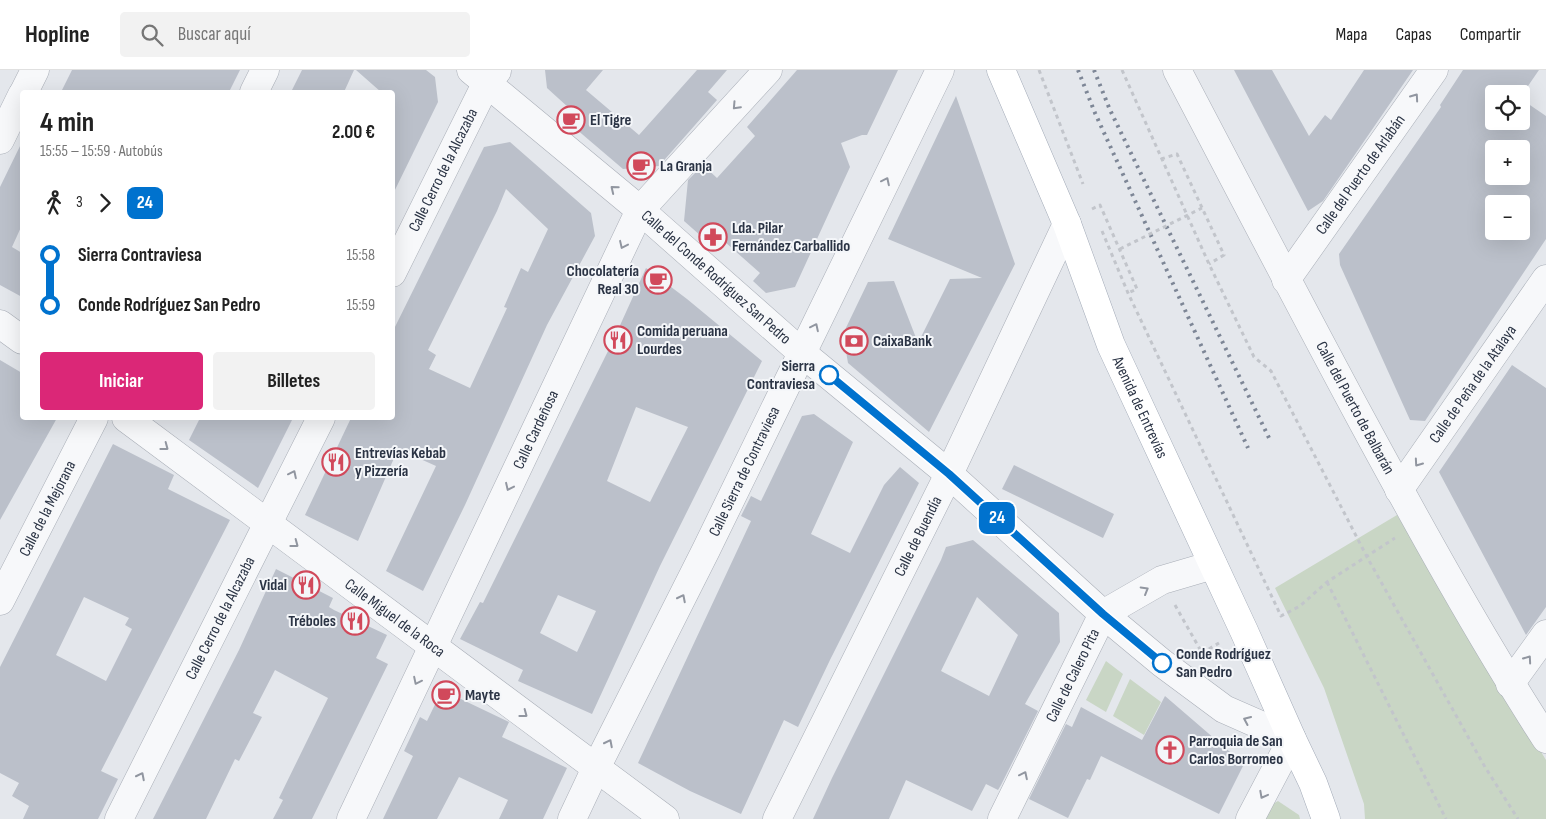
<!DOCTYPE html>
<html lang="es">
<head>
<meta charset="utf-8">
<style>
  body { margin:0; font-family:"Sofia Sans Condensed",sans-serif; background:#f2f2f2; color:#222; height:100vh; display:flex; flex-direction:column; font-size:19px; white-space:nowrap }
  * { box-sizing:border-box; margin:0 }
  p { font-size:16px; color:#767676 }
  .icon { flex:none; width:28px; height:28px; fill:none; stroke:currentColor; stroke-width:2; stroke-linecap:round; stroke-linejoin:round }
  .map { position:relative; flex:1; overflow:hidden }
  .side { position:absolute; left:20px; top:20px; width:375px; height:330px; display:flex; flex-direction:column; background:#fff; border-radius:5px; box-shadow:0 5px 20px #0002 }
  .side>* { flex:none }
  .badge { padding:0 10px; border-radius:8px; font-size:18px; line-height:32px }
  .buttons { position:absolute; left:1485px; top:15px; display:grid; gap:10px }
  .buttons a { display:grid; place-items:center; width:45px; height:45px; border-radius:5px; background:#fff; box-shadow:0 5px 20px #0002; font-size:25px }
  .map>.badge { position:absolute; translate:-50% -50%; box-shadow:0 0 0 2px #fff }
  .legs { display:flex; align-items:center; gap:8px; height:55px; padding:0 20px; font-size:16px }
  .legs p { margin-inline-start:auto }
  .summary { display:flex; align-items:center; justify-content:space-between; height:85px; padding:0 20px }
  h1 { font-size:28px; font-weight:700; line-height:38px }
  .button { display:flex; gap:10px; margin-top:auto; padding:10px 20px }
  .button a { flex:1; height:58px; border-radius:5px; background:#db2777; color:#fff; font-size:20px; font-weight:700; line-height:58px; text-align:center }
  .button a+a { background:#f2f2f2; color:#222 }
  ul { padding:0 20px; list-style:none }
  li { display:flex; align-items:center; gap:18px; height:50px; font-size:19px }
  li i { display:grid; place-items:center; width:8px; height:100%; margin:0 6px; background:currentColor }
  li i::after { content:''; width:12px; height:12px; margin:-6px; border:4px solid; border-radius:50%; background:#fff }
  li p { margin-inline-start:auto }
  li:first-child i { background:linear-gradient(#0000 50%,currentColor 0) }
  li:last-child i { background:linear-gradient(currentColor 50%,#0000 0) }
  header { display:flex; align-items:center; gap:30px; box-sizing:border-box; height:70px; padding:0 25px; background:#fff; border-bottom:1px solid #e0e0e0 }
  header strong { font-size:24px }
  nav { display:flex; gap:28px; margin-inline-start:auto; font-size:18px }
  .search { width:350px; height:45px; background:#f2f2f2; display:flex; align-items:center; gap:12px; box-sizing:border-box; padding:0 18px; border-radius:5px; color:#767676; font-size:19px }
  .map>svg:first-child { display:block }
  .green { fill:#c9d6c5 }
  .building { fill:#bbc0ca; fill-rule:evenodd }
  .lines { fill:none; stroke-linecap:round; stroke-linejoin:round }
  .minor-casing { stroke:#a9aeb7; stroke-width:29 }
  .major-casing { stroke:#a3abb8; stroke-width:29 }
  .path { stroke:#c2c5cb; stroke-width:3; stroke-dasharray:4 4; stroke-linecap:butt }
  .minor { stroke:#f7f8fa; stroke-width:28 }
  .major { stroke:#fff; stroke-width:28 }
  .rail { stroke:#7d8696; stroke-width:4; stroke-dasharray:2.5 5; stroke-linecap:butt }
  .path-bridge { stroke:#c2c5cb; stroke-width:3; stroke-dasharray:4 4; stroke-linecap:butt }
  .oneway { stroke:#9196a0 }
  .line-1-casing { stroke:#fff; stroke-width:11 }
  .line-1 { stroke:#0072ce; stroke-width:8 }
  .stop-1-dot { fill:#fff; stroke:#0072ce; stroke-width:2.5 }
  .labels { text-anchor:middle; dominant-baseline:central; stroke-width:4; stroke-linejoin:round; paint-order:stroke }
  .poi-label { font-size:16px; font-weight:bold; fill:#2b3445; stroke:#f4f6f9; text-anchor:start }
  .street-label { font-size:16px; fill:#2b3445; stroke:#f4f6f9 }
  .stop-label { font-size:16px; font-weight:bold; fill:#2b3445; stroke:#f4f6f9; text-anchor:end }
</style>
</head>
<body>
<header>
<strong>Hopline</strong>
<div class="search"><svg class="icon" aria-label="search" viewBox="0 0 24 24"><circle cx="10" cy="10" r="6"/><path d="M15 15l6 6"/></svg>Buscar aquí</div>
<nav><a>Mapa</a><a>Capas</a><a>Compartir</a></nav>
</header>
<div class="map">
<svg width="1546" height="749" viewBox="0 0 1546 749">
  <rect width="100%" height="100%" fill="#e4e7ec"/>
  <path class="green" d="M 1397,445 L 1546,690 L 1546,749 L 1365,749 L 1364,734 L 1324,618 L 1275,518 Z
    M 1106,591 L 1123,604 L 1106,642 L 1086,630 Z
    M 1130,609 L 1161,632 L 1144,665 L 1113,646 Z
    M 1278,731 L 1299,745 L 1300,749 L 1263,749 L 1271,735 Z"/>
  <path class="building" d="M 72,0 L 240,0 L 229,22 L 61,22 Z
    M 302,0 L 354,0 L 344,22 L 291,22 Z
    M 356,0 L 426,0 L 435,7 L 438,32 L 392,126 L 392,22 L 381,22 Z
    M 545,0 L 603,0 L 586,20 L 639,65 L 697,0 L 727,0 L 708,22 L 717,30 L 659,96 L 623,99 L 562,47 L 569,38 L 547,18 Z
    M 797,0 L 898,0 L 867,65 L 862,65 L 841,73 L 850,97 L 795,217 L 766,223 L 753,211 L 760,203 L 725,172 L 718,181 L 684,151 L 688,110 L 703,95 L 717,108 L 755,66 L 747,57 Z
    M 1234,0 L 1272,0 L 1309,66 L 1325,45 L 1331,50 L 1364,0 L 1413,0 L 1323,131 L 1308,141 Z
    M 1463,0 L 1539,0 L 1521,26 L 1521,24 L 1494,24 L 1494,51 L 1521,51 L 1521,29 L 1546,46 L 1546,169 L 1425,351 L 1410,350 L 1340,195 L 1339,184 L 1441,37 L 1440,35 ZM 1494,79 L 1521,79 L 1521,106 L 1494,106 ZM 1494,134 L 1521,134 L 1521,161 L 1494,161 Z
    M 956,26 L 1015,194 L 929,362 L 848,293 L 843,264 L 868,212 L 894,211 L 918,273 L 950,209 L 982,208 L 888,169 Z
    M 22,72 L 22,155 L 12,177 L 22,183 L 22,227 L 0,215 L 0,117 Z
    M 510,72 L 591,143 L 595,166 L 547,255 L 465,435 L 423,521 L 386,501 L 436,396 L 398,379 L 358,471 L 305,445 L 351,348 L 392,348 L 392,263 L 484,77 ZM 506,119 L 548,159 L 528,202 L 521,198 L 504,237 L 507,238 L 470,318 L 429,299 L 436,285 L 428,280 L 497,141 Z
    M 646,198 L 687,229 L 762,291 L 660,496 L 592,644 L 518,611 L 523,600 L 460,569 L 480,532 L 483,533 L 612,273 ZM 636,337 L 688,357 L 650,432 L 607,411 ZM 558,525 L 596,541 L 577,582 L 540,563 Z
    M 0,290 L 22,303 L 22,348 L 57,348 L 0,450 Z
    M 1512,295 L 1546,318 L 1546,537 L 1526,565 L 1439,402 Z
    M 814,344 L 853,372 L 811,464 L 850,483 L 884,415 L 900,397 L 919,413 L 830,590 L 798,657 L 784,650 L 741,744 L 690,721 L 638,693 L 751,451 L 741,446 L 751,426 L 761,431 L 802,346 Z
    M 200,348 L 293,348 L 258,418 L 189,370 Z
    M 113,374 L 174,405 L 168,419 L 230,450 L 101,701 L 118,709 L 98,749 L 23,749 L 29,736 L 12,726 L 19,713 L 0,703 L 0,597 ZM 84,527 L 129,548 L 125,555 L 132,559 L 106,611 L 56,585 Z
    M 1014,395 L 1114,444 L 1103,468 L 1002,419 Z
    M 973,470 L 1059,543 L 1060,572 L 1025,634 L 1038,641 L 1001,715 L 998,720 L 986,714 L 972,741 L 906,710 L 889,749 L 813,749 L 832,708 L 941,490 L 946,477 ZM 977,527 L 1018,565 L 989,626 L 941,601 Z
    M 276,499 L 333,528 L 329,537 L 334,540 L 387,565 L 376,588 L 388,594 L 312,749 L 273,749 L 283,730 L 279,728 L 328,628 L 275,600 L 253,643 L 262,647 L 239,691 L 235,689 L 206,749 L 153,749 L 239,580 Z
    M 442,620 L 509,652 L 502,667 L 567,698 L 543,749 L 499,749 L 508,730 L 459,707 L 437,749 L 383,749 L 413,686 L 404,681 L 420,647 L 427,651 Z
    M 1165,626 L 1244,694 L 1219,744 L 1101,686 L 1090,710 L 1087,709 L 1068,748 L 1029,729 L 1066,654 L 1072,657 L 1081,637 L 1142,670 Z"/>
  <g class="lines">
    <g class="minor-casing">
      <g id="minor">
        <path id="s1" d="M 471,0 L 640,140 L 802,283 L 949,404 L 1103,544 L 1162,593 L 1224,639 L 1292,669 L 1250,749"/>
        <path id="s2" d="M 1177,0 C 1238,116 1298,232 1360,347 C 1419,456 1479,565 1546,669"/>
        <path d="M 24,22 L 35,0"/>
        <path d="M 254,22 L 265,0"/>
        <path d="M 0,70 L 22,25"/>
        <path id="s3" d="M 392,203 L 486,14 L 497,1"/>
        <path id="s4" d="M 1286,210 L 1434,0"/>
        <path d="M 0,254 L 22,270"/>
        <path id="s5" d="M 126,348 L 665,749"/>
        <path id="s6" d="M 1399,420 L 1546,209"/>
        <path id="s7" d="M 0,531 L 94,348"/>
        <path d="M 1510,614 L 1546,564"/>
        <path id="s8" d="M 119,749 L 321,348"/>
        <path id="s9" d="M 351,749 L 640,140 L 768,0"/>
        <path id="s10" d="M 572,749 L 596,698 L 706,480 L 940,0"/>
        <path id="s11" d="M 777,749 L 949,404 L 1067,154"/>
        <path id="s12" d="M 1002,749 L 1103,544 L 1162,510 L 1213,495"/>
      </g>
    </g>
    <g class="major-casing">
      <g id="major">
        <path id="s13" d="M 1001,0 L 1067,154 L 1111,275 L 1244,561 L 1292,669 L 1313,713 L 1326,749"/>
      </g>
    </g>
    <path class="path" d="M 1039,0 L 1083,114
      M 1122,0 L 1209,194 L 1254,287 L 1271,301 L 1367,487 L 1485,697 L 1518,749
      M 1161,89 L 1177,84 L 1224,185 L 1209,194
      M 1092,139 L 1100,135 L 1137,219 L 1128,223
      M 1102,161 L 1128,223 L 1281,546 L 1300,536 L 1327,512 L 1395,468
      M 1327,512 L 1446,749
      M 1175,535 L 1206,590
      M 1202,583 L 1219,573"/>
    <use href="#minor" class="minor"/>
    <use href="#major" class="major"/>
    <path class="rail" d="M 1078,0 L 1095,43 L 1248,378
      M 1094,0 L 1110,40 L 1270,370"/>
    <path class="path-bridge" d="M 1120,179 L 1202,138"/>
  </g>
  <defs><path id="oneway-chevron" d="M-2-3.5L2.5 0L-2 3.5" fill="none" stroke-width="1.6" stroke-linecap="round" stroke-linejoin="round" transform="scale(1.25)"/></defs>
  <g class="oneway">
    <use href="#oneway-chevron" transform="translate(1415 27) rotate(-55)"/>
    <use href="#oneway-chevron" transform="translate(736 36) rotate(133)"/>
    <use href="#oneway-chevron" transform="translate(886 111) rotate(-64)"/>
    <use href="#oneway-chevron" transform="translate(614 119) rotate(-141)"/>
    <use href="#oneway-chevron" transform="translate(623 175) rotate(115)"/>
    <use href="#oneway-chevron" transform="translate(815 257) rotate(-64)"/>
    <use href="#oneway-chevron" transform="translate(165 377) rotate(37)"/>
    <use href="#oneway-chevron" transform="translate(1418 393) rotate(125)"/>
    <use href="#oneway-chevron" transform="translate(293 404) rotate(-64)"/>
    <use href="#oneway-chevron" transform="translate(509 417) rotate(115)"/>
    <use href="#oneway-chevron" transform="translate(295 474) rotate(37)"/>
    <use href="#oneway-chevron" transform="translate(1145 520) rotate(-30)"/>
    <use href="#oneway-chevron" transform="translate(682 528) rotate(-63)"/>
    <use href="#oneway-chevron" transform="translate(1528 589) rotate(-55)"/>
    <use href="#oneway-chevron" transform="translate(417 611) rotate(116)"/>
    <use href="#oneway-chevron" transform="translate(524 644) rotate(37)"/>
    <use href="#oneway-chevron" transform="translate(1247 650) rotate(-156)"/>
    <use href="#oneway-chevron" transform="translate(609 673) rotate(-63)"/>
    <use href="#oneway-chevron" transform="translate(1024 705) rotate(-64)"/>
    <use href="#oneway-chevron" transform="translate(141 706) rotate(-63)"/>
    <use href="#oneway-chevron" transform="translate(1263 725) rotate(118)"/>
  </g>
  <g class="lines">
    <g class="line-1-casing">
      <path id="line-1" d="M 829,305 L 949,404 L 1103,544 L 1162,593"/>
    </g>
    <use href="#line-1" class="line-1"/>
  </g>
  <defs>
    <g id="cafe-ring" transform="scale(1.4375)"><circle r="9.5" fill="#f4f6f9" stroke="#d1495b" stroke-width="1.5"/><path d="M-5.5-4.5H6V0H3Q3 3.5 0 3.5H-2.5Q-5.5 3.5-5.5 0ZM3-3.2v2h1.7v-2ZM-6 4.5H4V6H-6Z" fill="#d1495b"/></g>
    <g id="pharmacy-ring" transform="scale(1.4375)"><circle r="9.5" fill="#f4f6f9" stroke="#d1495b" stroke-width="1.5"/><path d="M-2-6h4v4h4v4h-4v4h-4v-4h-4v-4h4Z" fill="#d1495b"/></g>
    <g id="restaurant-ring" transform="scale(1.4375)"><circle r="9.5" fill="#f4f6f9" stroke="#d1495b" stroke-width="1.5"/><path d="M-5-6h1v4h1v-4h1v4h1v-4h1v5L-1.5 .5V6h-2V.5L-5-1ZM5-6V6H3V1.5H1.5Q1.5-4 5-6Z" fill="#d1495b"/></g>
    <g id="bank-ring" transform="scale(1.4375)"><circle r="9.5" fill="#f4f6f9" stroke="#d1495b" stroke-width="1.5"/><path d="M-6-4H6V4H-6ZM0-2.3a2.3 2.3 0 1 0 0 4.6a2.3 2.3 0 1 0 0-4.6Z" fill="#d1495b"/></g>
    <g id="church-ring" transform="scale(1.4375)"><circle r="9.5" fill="#f4f6f9" stroke="#d1495b" stroke-width="1.5"/><path d="M-1.2-6h2.4v3.5h3.3v2.4h-3.3V6h-2.4V-.1h-3.3v-2.4h3.3Z" fill="#d1495b"/></g>
  </defs>
  <g fill-rule="evenodd">
    <use href="#cafe-ring" x="571" y="50"/>
    <use href="#cafe-ring" x="641" y="96"/>
    <use href="#pharmacy-ring" x="713" y="167"/>
    <use href="#cafe-ring" x="658" y="210"/>
    <use href="#restaurant-ring" x="618" y="270"/>
    <use href="#bank-ring" x="854" y="271"/>
    <use href="#restaurant-ring" x="336" y="392"/>
    <use href="#restaurant-ring" x="306" y="515"/>
    <use href="#restaurant-ring" x="355" y="551"/>
    <use href="#cafe-ring" x="446" y="625"/>
    <use href="#church-ring" x="1170" y="680"/>
  </g>
  <g class="stop-1-dot">
    <circle cx="829" cy="305" r="9"/>
    <circle cx="1162" cy="593" r="9"/>
  </g>
  <g class="labels">
    <g class="poi-label">
      <text x="590" y="50">El Tigre</text>
      <text x="660" y="96">La Granja</text>
      <text x="732" y="158">Lda. Pilar<tspan x="732" dy="18">Fernández Carballido</tspan></text>
      <text x="639" y="201" text-anchor="end">Chocolatería<tspan x="639" dy="18">Real 30</tspan></text>
      <text x="637" y="261">Comida peruana<tspan x="637" dy="18">Lourdes</tspan></text>
      <text x="873" y="271">CaixaBank</text>
      <text x="355" y="383">Entrevías Kebab<tspan x="355" dy="18">y Pizzería</tspan></text>
      <text x="287" y="515" text-anchor="end">Vidal</text>
      <text x="336" y="551" text-anchor="end">Tréboles</text>
      <text x="465" y="625">Mayte</text>
      <text x="1189" y="671">Parroquia de San<tspan x="1189" dy="18">Carlos Borromeo</tspan></text>
    </g>
    <g class="street-label">
      <text stroke="none"><textPath href="#s3" startOffset="115">Calle Cerro de la Alcazaba</textPath></text>
      <text stroke="none"><textPath href="#s4" startOffset="129">Calle del Puerto de Arlabán</textPath></text>
      <text stroke="none"><textPath href="#s1" startOffset="321">Calle del Conde Rodríguez San Pedro</textPath></text>
      <text stroke="none"><textPath href="#s6" startOffset="129">Calle de Peña de la Atalaya</textPath></text>
      <text stroke="none"><textPath href="#s13" startOffset="365">Avenida de Entrevías</textPath></text>
      <text stroke="none"><textPath href="#s2" startOffset="382">Calle del Puerto de Balbarán</textPath></text>
      <text stroke="none"><textPath href="#s9" startOffset="431">Calle Cardeñosa</textPath></text>
      <text stroke="none"><textPath href="#s10" startOffset="388">Calle Sierra de Contraviesa</textPath></text>
      <text stroke="none"><textPath href="#s7" startOffset="104">Calle de la Mejorana</textPath></text>
      <text stroke="none"><textPath href="#s11" startOffset="316">Calle de Buendía</textPath></text>
      <text stroke="none"><textPath href="#s5" startOffset="335">Calle Miguel de la Roca</textPath></text>
      <text stroke="none"><textPath href="#s8" startOffset="225">Calle Cerro de la Alcazaba</textPath></text>
      <text stroke="none"><textPath href="#s12" startOffset="160">Calle de Calero Pita</textPath></text>
    </g>
    <g class="stop-label">
      <text x="815" y="296">Sierra<tspan x="815" dy="18">Contraviesa</tspan></text>
      <text x="1176" y="584" text-anchor="start">Conde Rodríguez<tspan x="1176" dy="18">San Pedro</tspan></text>
    </g>
  </g>
</svg>
<div class="buttons">
<a><svg class="icon" aria-label="locate" viewBox="0 0 24 24"><circle cx="12" cy="12" r="6"/><path d="M12 2v4M12 18v4M2 12h4M18 12h4"/></svg></a>
<a>+</a>
<a>−</a>
</div>
<b class="badge" style="left:997px;top:448px;background:#0072ce;color:#fff">24</b>
<section class="side">
<div class="summary"><div><h1>4 min</h1><p>15:55 – 15:59 · Autobús</p></div><b>2.00 €</b></div>
<div class="legs"><svg class="icon" aria-label="walk" viewBox="0 0 24 24"><circle cx="13" cy="4" r="2"/><path d="M13 8l-2 6 4 7M11 14l-3 7M7 12l3-4h3l4 4"/></svg>3<svg class="icon" aria-label="forward" viewBox="0 0 24 24"><path d="M9 5l7 7-7 7"/></svg><b class="badge" style="background:#0072ce;color:#fff">24</b></div>
<ul>
<li><i style="color:#0072ce"></i><b>Sierra Contraviesa</b><p>15:58</p></li>
<li><i style="color:#0072ce"></i><b>Conde Rodríguez San Pedro</b><p>15:59</p></li>
</ul>
<div class="button"><a>Iniciar</a><a>Billetes</a></div>
</section>
</div>
</body>
</html>
